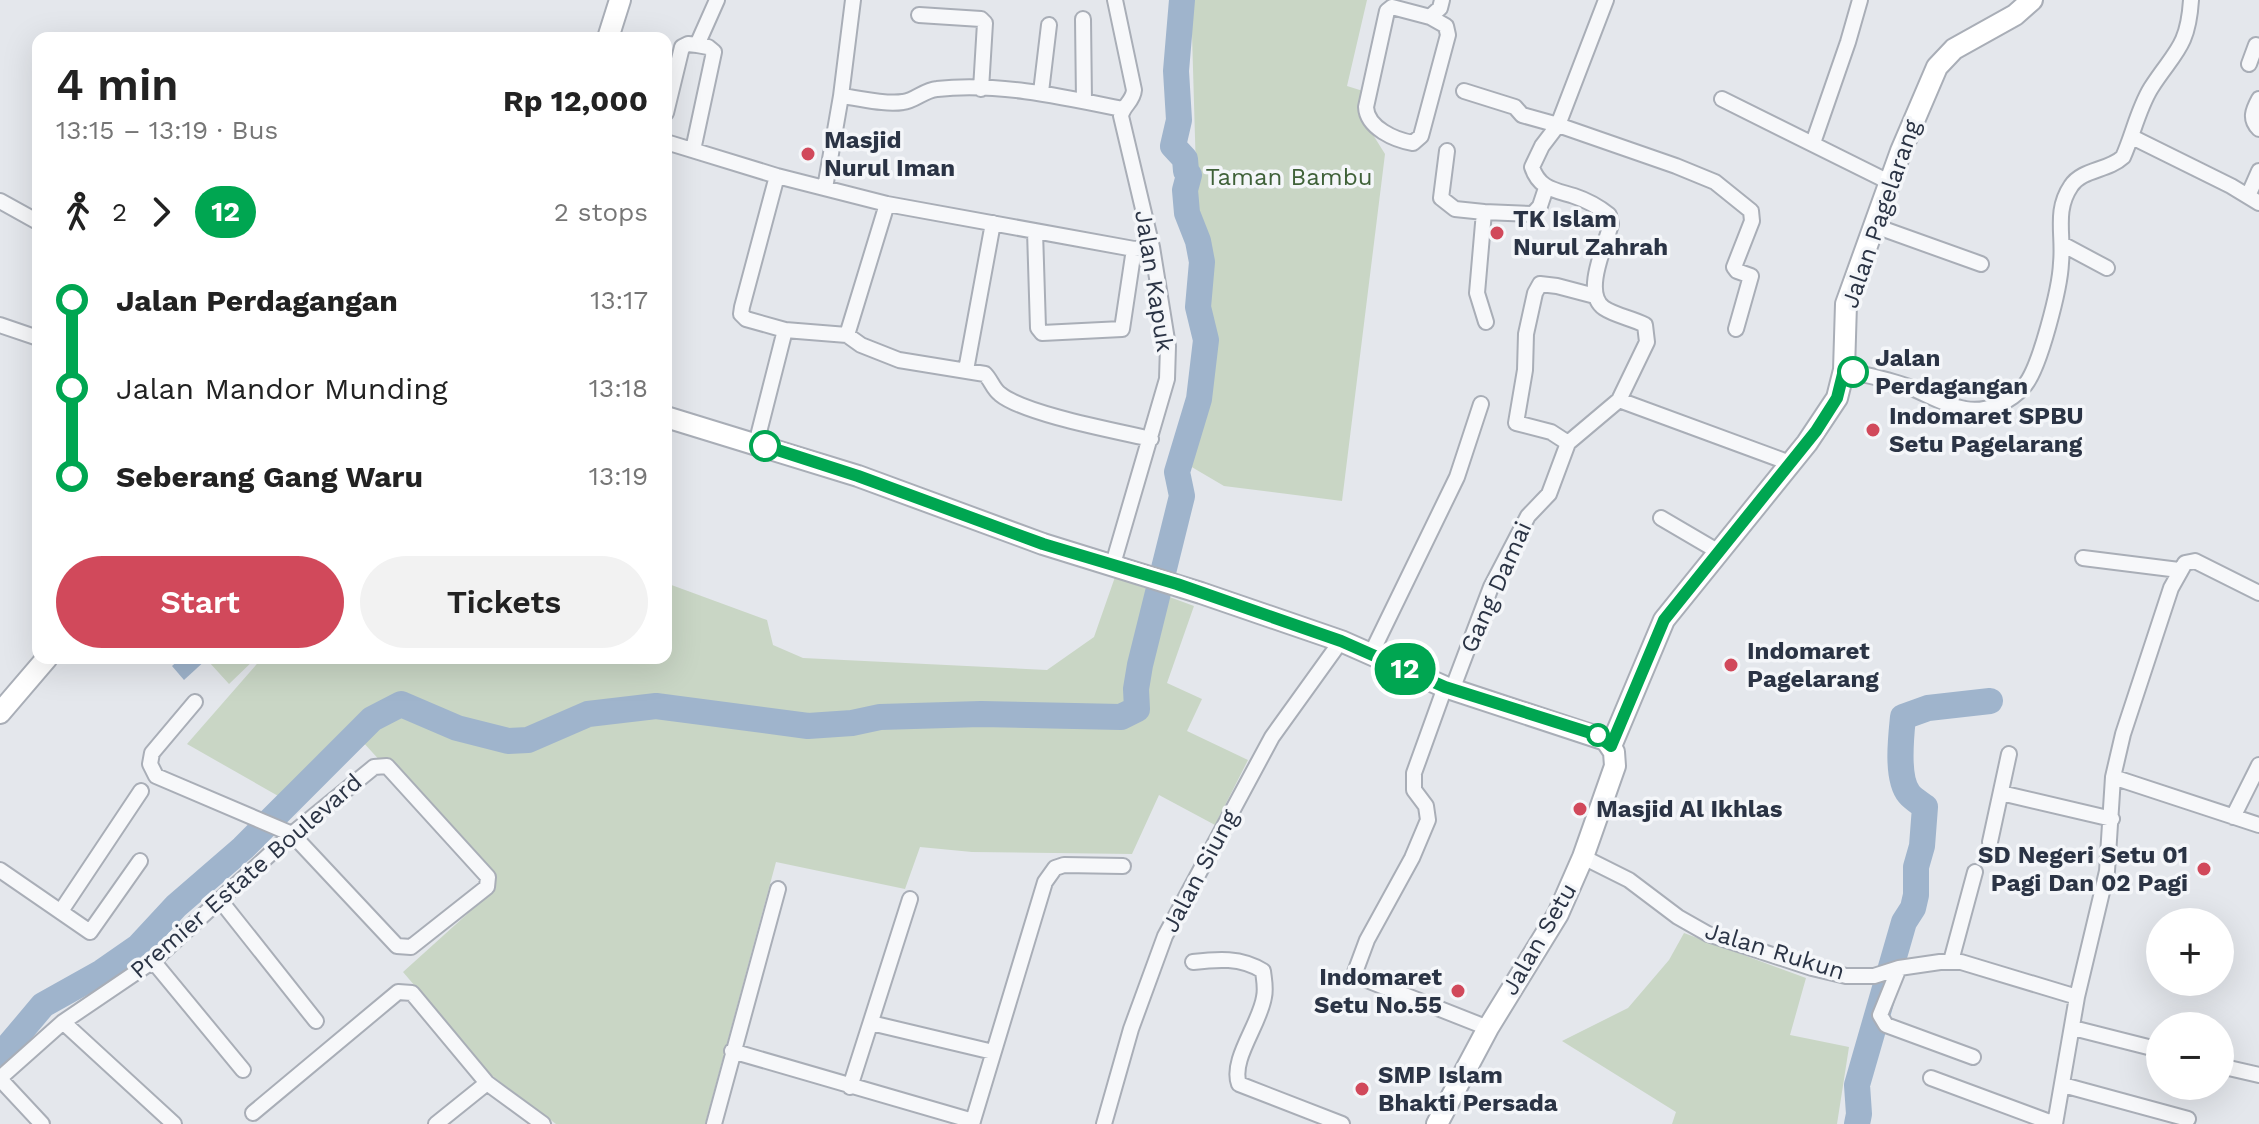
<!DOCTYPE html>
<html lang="en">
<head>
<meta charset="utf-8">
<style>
  body { margin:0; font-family:"Work Sans",sans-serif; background:#f2f2f2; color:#222; height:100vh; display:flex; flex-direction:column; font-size:30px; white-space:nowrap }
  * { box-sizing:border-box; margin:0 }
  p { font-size:26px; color:#767676 }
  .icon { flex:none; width:44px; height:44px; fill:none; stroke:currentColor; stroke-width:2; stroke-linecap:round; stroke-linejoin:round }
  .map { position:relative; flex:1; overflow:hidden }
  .drawer { position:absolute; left:32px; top:32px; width:640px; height:632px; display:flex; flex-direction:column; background:#fff; border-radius:16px; box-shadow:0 8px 32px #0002 }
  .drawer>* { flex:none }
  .badge { padding:0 16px; border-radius:26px; font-size:28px; line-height:52px }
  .tools { position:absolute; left:2146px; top:908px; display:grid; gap:16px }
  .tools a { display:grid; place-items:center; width:88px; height:88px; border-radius:50%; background:#fff; box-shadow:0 8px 32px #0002; font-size:40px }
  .map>.badge { position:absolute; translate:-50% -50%; box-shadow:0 0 0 4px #fff }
  .legs { display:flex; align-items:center; gap:12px; height:88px; padding:0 24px; font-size:26px }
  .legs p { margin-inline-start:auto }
  .headline { display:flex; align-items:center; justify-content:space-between; height:136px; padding:0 24px }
  h1 { font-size:44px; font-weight:600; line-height:60px }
  .primary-button { display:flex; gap:16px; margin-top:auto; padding:16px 24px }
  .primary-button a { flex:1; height:92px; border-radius:48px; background:#d1495b; color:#fff; font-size:32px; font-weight:600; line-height:92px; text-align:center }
  .primary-button a+a { background:#f2f2f2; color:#222 }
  ul { padding:0 24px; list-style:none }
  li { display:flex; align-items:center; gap:28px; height:88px; font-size:30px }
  li i { display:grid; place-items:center; width:12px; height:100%; margin:0 10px; background:currentColor }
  li i::after { content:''; width:20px; height:20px; margin:-10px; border:6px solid; border-radius:50%; background:#fff }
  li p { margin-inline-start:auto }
  li:first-child i { background:linear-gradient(#0000 50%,currentColor 0) }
  li:last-child i { background:linear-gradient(currentColor 50%,#0000 0) }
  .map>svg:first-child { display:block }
  .green { fill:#c9d6c5 }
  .water { fill:#9fb4cc }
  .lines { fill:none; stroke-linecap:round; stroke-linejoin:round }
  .river { stroke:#9fb4cc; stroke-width:26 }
  .street-casing { stroke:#a9aeb7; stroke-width:18 }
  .secondary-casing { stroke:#a9aeb7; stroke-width:24 }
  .street { stroke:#f7f8fa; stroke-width:14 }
  .secondary { stroke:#fff; stroke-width:20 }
  .line-1-casing { stroke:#fff; stroke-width:18 }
  .line-1 { stroke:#00a651; stroke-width:12 }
  .poi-dot { fill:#d1495b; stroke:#f4f6f9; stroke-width:3 }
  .stop-1-dot { fill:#fff; stroke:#00a651; stroke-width:4 }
  .labels { text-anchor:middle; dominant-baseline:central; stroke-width:7; stroke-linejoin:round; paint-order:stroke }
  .poi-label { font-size:24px; font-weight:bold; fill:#2b3445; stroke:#f4f6f9; text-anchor:start }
  .park-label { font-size:24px; fill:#3f6138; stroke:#f4f6f9 }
  .street-label { font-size:24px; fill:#2b3445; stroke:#f4f6f9 }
  .stop-label { font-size:24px; font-weight:bold; fill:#2b3445; stroke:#f4f6f9; text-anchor:start }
</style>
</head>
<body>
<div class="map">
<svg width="2259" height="1124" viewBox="0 0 2259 1124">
  <rect width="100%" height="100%" fill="#e4e7ec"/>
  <path class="green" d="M 1191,0 L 1367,0 L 1347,86 L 1363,91 L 1360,114 L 1385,154 L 1342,501 L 1224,486 L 1190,466 L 1203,412 Z
    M 1115,577 L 1194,606 L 1167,683 L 1202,699 L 1187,731 L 1248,760 L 1215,825 L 1159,795 L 1132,854 L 972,852 L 920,847 L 905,889 L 776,862 L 705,1124 L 556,1124 L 490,1074 L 403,972 L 496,888 L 362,741 L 287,801 L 187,744 L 262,658 L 666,658 L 666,583 L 767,620 L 773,645 L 803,658 L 1047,670 L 1094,637 Z
    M 214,658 L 256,658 L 229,684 L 209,662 Z
    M 1684,933 L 1806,978 L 1790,1035 L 1849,1047 L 1837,1124 L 1672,1124 L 1676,1112 L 1562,1041 L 1628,1008 L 1669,960 Z"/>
  <path class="water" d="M 181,658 L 208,658 L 184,680 L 172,666 Z"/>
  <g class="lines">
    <path class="river" d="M 0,1056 L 43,1005 L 102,972 L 138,947 L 176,906 L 243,848 L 372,719 L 401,704 L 457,728 L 508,741 L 528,740 L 588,714 L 656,706 L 808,726 L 852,723 L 880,717 L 981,714 L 1121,717 L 1137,709 L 1136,689 L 1140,665 L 1182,496 L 1177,472 L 1199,399 L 1206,340 L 1198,307 L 1202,262 L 1198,241 L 1187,213 L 1185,190 L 1189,175 L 1186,171 L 1185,159 L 1173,146 L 1179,120 L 1176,71 L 1182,0
      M 1857,1124 L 1859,1114 L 1857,1085 L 1904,922 L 1913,908 L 1916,895 L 1916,867 L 1922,846 L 1925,807 C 1920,803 1913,799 1909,794 C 1896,778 1901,737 1903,717 L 1928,708 L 1990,701"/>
    <g class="street-casing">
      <path id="street" d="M 919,15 L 981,19 L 985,23 L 981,89
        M 1430,17 L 1446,26 L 1448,35 L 1421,136 L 1413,143 C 1395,140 1367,128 1366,107 L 1387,11 L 1392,7 L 1430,17 L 1440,8 L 1442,0
        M 1083,19 L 1084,101
        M 2249,64 L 2256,45
        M 1464,91 L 1515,107 L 1522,115 L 1558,125 L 1676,166 L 1715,182 L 1751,211 L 1752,221 L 1734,267 L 1737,271 L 1751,276 L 1736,329
        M 1041,92 L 1049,25
        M 841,96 C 860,98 884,105 903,102 C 915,101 924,90 937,89 C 997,82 1064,97 1122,109
        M 1722,99 L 1889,182
        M 2259,99 C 2253,110 2249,119 2259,129
        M 666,113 L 682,47 L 688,44 L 697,45 L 717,0
        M 2132,137 L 2231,186 L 2259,203
        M 666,142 L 777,176 L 887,204 L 1134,249 L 1152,247
        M 1813,143 L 1848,42 L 1860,0
        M 693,150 L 714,52 L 708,47 L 697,45
        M 1447,151 L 1441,198 L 1455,209 L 1484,212 L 1477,293 L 1486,322
        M 777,176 L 742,307 L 741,314 L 746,319 L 785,330 L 847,335 L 861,345 L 899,360 L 985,374 C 991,380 993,389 1000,394 C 1024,414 1116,431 1151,439
        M 825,188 L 841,96 L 853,0
        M 2248,196 L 2259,171
        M 0,201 L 38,222
        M 1484,212 L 1533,214 L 1540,206 L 1546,188
        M 1875,226 L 1981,264
        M 1035,231 L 1038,328 L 1042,333 L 1122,329 L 1134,249
        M 2062,244 L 2107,268
        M 0,325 L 38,338
        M 847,335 L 887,204
        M 966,370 L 993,223
        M 1844,370 C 1866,375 1888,379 1909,387 C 1927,394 1946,406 1965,409 C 1987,413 2011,402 2025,385 C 2040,367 2060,288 2061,263 C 2064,235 2054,211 2071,186 C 2082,169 2108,171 2123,157 C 2133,135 2138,109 2151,88 C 2174,52 2188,48 2191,0
        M 1619,400 L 1790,463
        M 1568,443 L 1551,432 L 1516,423 L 1525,370 L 1526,334 L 1535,293 L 1540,284 L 1557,286 L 1595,296
        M 756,444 L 785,330
        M 1661,518 L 1719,552
        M 2083,558 L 2179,570
        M 1113,564 L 1167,379 L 1168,346 L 1152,247 L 1121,116 C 1123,105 1133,102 1134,90 L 1115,0
        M 1371,654 L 1457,477 L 1481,404
        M 1445,687 L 1414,773 L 1414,790 L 1426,806 L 1428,820 L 1412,858 L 1367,940 L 1354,975 L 1488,1028
        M 1452,690 L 1491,587 L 1528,516 L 1549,494 L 1568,443 L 1619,400 L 1647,342 L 1645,325 C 1632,318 1616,316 1604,308 C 1582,293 1606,244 1611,224 L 1609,215 C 1599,207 1586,200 1574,196 C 1555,190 1539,189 1532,167 L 1542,146 L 1558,125 L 1606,0
        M 2113,777 L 2259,825
        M 2001,793 L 2112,819
        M 2233,817 L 2259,765
        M 1990,842 L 2009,754
        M 1583,857 L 1629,880 L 1678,917 L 1708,934 L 1812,968 L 1846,976 L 1874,976 L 1899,968 L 1940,962 L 1961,962 L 2077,997
        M 0,870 L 90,932 L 140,861
        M 220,900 L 316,1021
        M 61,911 L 141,791
        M 153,961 L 243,1070
        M 1951,961 L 1975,872
        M 1193,962 C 1217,959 1241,957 1263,971 C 1264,980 1266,988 1264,997 C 1260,1024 1230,1060 1239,1084 L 1342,1124
        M 1899,968 L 1880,1015 L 1886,1025 L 1973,1057
        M 63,1022 L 174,1124
        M 871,1023 L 993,1052
        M 2073,1028 L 2160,1050
        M 732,1051 L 973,1121
        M 2220,1066 L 2259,1075
        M 0,1078 L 63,1022 L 153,961 L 292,834 L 374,767 L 387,766 L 488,877 L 487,887 L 411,947 L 397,946 L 292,834 L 156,776 L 150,764 L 152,753 L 195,702
        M 1931,1078 L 2055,1124 L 2077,997 L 2107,871 L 2113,777 L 2123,734 L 2171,588 L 2185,563 L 2195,561 L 2259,593
        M 0,1079 L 42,1124
        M 2063,1085 L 2188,1119
        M 850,1087 L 910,899
        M 253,1113 L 398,992 L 412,993 L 487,1083 L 543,1124
        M 436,1124 L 487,1083
        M 714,1124 L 778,889
        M 972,1124 L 1045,882 L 1055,868 L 1064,865 L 1123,866
        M 1104,1124 L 1131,1029 L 1165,936 L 1272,737 L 1341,641"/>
    </g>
    <g class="secondary-casing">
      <path id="secondary" d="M 608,38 L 620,0
        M 666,417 L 858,476 L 1043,544 L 1201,593 L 1341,641 L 1445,687 L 1606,740 L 1614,752 L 1615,766 L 1583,857 L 1558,914 L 1488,1028 L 1437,1124
        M 0,713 L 47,658
        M 1611,746 L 1664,620 L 1807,443 L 1837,398 L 1844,370 L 1846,304 L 1901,151 L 1937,67 L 1954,49 L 2015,15 L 2032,0"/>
    </g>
    <use href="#street" class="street"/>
    <use href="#secondary" class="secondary"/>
  </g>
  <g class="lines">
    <g class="line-1-casing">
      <path id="line-1" d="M 765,446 L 858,476 L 1043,544 L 1177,584 L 1341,641 L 1445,687 L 1597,735 L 1611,746 L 1664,620 L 1816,431 L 1837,398 L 1844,370 L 1853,372"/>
    </g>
    <use href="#line-1" class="line-1"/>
  </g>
  <g class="poi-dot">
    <circle cx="808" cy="154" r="8"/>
    <circle cx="1497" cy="233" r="8"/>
    <circle cx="1873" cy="430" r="8"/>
    <circle cx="1731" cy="665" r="8"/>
    <circle cx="1580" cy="809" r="8"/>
    <circle cx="2204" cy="869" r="8"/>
    <circle cx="1458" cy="991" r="8"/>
    <circle cx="1362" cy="1089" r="8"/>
  </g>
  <g class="stop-1-dot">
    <circle cx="1853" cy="372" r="14"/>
    <circle cx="765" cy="446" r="14"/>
    <circle cx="1598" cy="735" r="10"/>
  </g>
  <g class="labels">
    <g class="poi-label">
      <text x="824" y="140">Masjid<tspan x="824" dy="28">Nurul Iman</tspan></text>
      <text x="1513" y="219">TK Islam<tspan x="1513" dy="28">Nurul Zahrah</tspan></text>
      <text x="1889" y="416">Indomaret SPBU<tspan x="1889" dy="28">Setu Pagelarang</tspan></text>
      <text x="1747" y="651">Indomaret<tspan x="1747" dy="28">Pagelarang</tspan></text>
      <text x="1596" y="809">Masjid Al Ikhlas</text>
      <text x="2188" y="855" text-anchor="end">SD Negeri Setu 01<tspan x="2188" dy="28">Pagi Dan 02 Pagi</tspan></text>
      <text x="1442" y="977" text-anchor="end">Indomaret<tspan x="1442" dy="28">Setu No.55</tspan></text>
      <text x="1378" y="1075">SMP Islam<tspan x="1378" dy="28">Bhakti Persada</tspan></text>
    </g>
    <g class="park-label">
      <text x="1289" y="177">Taman Bambu</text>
    </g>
    <g class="street-label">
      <text transform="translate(1881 214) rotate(-71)">Jalan Pagelarang</text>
      <text transform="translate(1154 281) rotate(81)">Jalan Kapuk</text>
      <text transform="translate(1496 587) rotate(-66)">Gang Damai</text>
      <text transform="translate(1200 871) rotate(-62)">Jalan Siung</text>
      <text transform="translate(246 876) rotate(-41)">Premier Estate Boulevard</text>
      <text transform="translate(1539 939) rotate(-60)">Jalan Setu</text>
      <text transform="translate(1775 951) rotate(17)">Jalan Rukun</text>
    </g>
    <g class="stop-label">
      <text x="1875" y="358">Jalan<tspan x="1875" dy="28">Perdagangan</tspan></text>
    </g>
  </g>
</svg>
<div class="tools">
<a>+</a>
<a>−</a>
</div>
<b class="badge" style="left:1405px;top:669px;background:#00a651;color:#fff">12</b>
<section class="drawer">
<div class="headline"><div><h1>4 min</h1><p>13:15 – 13:19 · Bus</p></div><b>Rp 12,000</b></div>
<div class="legs"><svg class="icon" aria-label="walk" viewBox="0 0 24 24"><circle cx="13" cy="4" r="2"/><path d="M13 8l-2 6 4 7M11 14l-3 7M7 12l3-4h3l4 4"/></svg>2<svg class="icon" aria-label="forward" viewBox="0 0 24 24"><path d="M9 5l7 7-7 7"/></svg><b class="badge" style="background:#00a651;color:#fff">12</b><p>2 stops</p></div>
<ul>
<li><i style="color:#00a651"></i><b>Jalan Perdagangan</b><p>13:17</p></li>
<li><i style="color:#00a651"></i><span>Jalan Mandor Munding</span><p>13:18</p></li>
<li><i style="color:#00a651"></i><b>Seberang Gang Waru</b><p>13:19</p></li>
</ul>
<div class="primary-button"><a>Start</a><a>Tickets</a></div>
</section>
</div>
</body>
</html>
